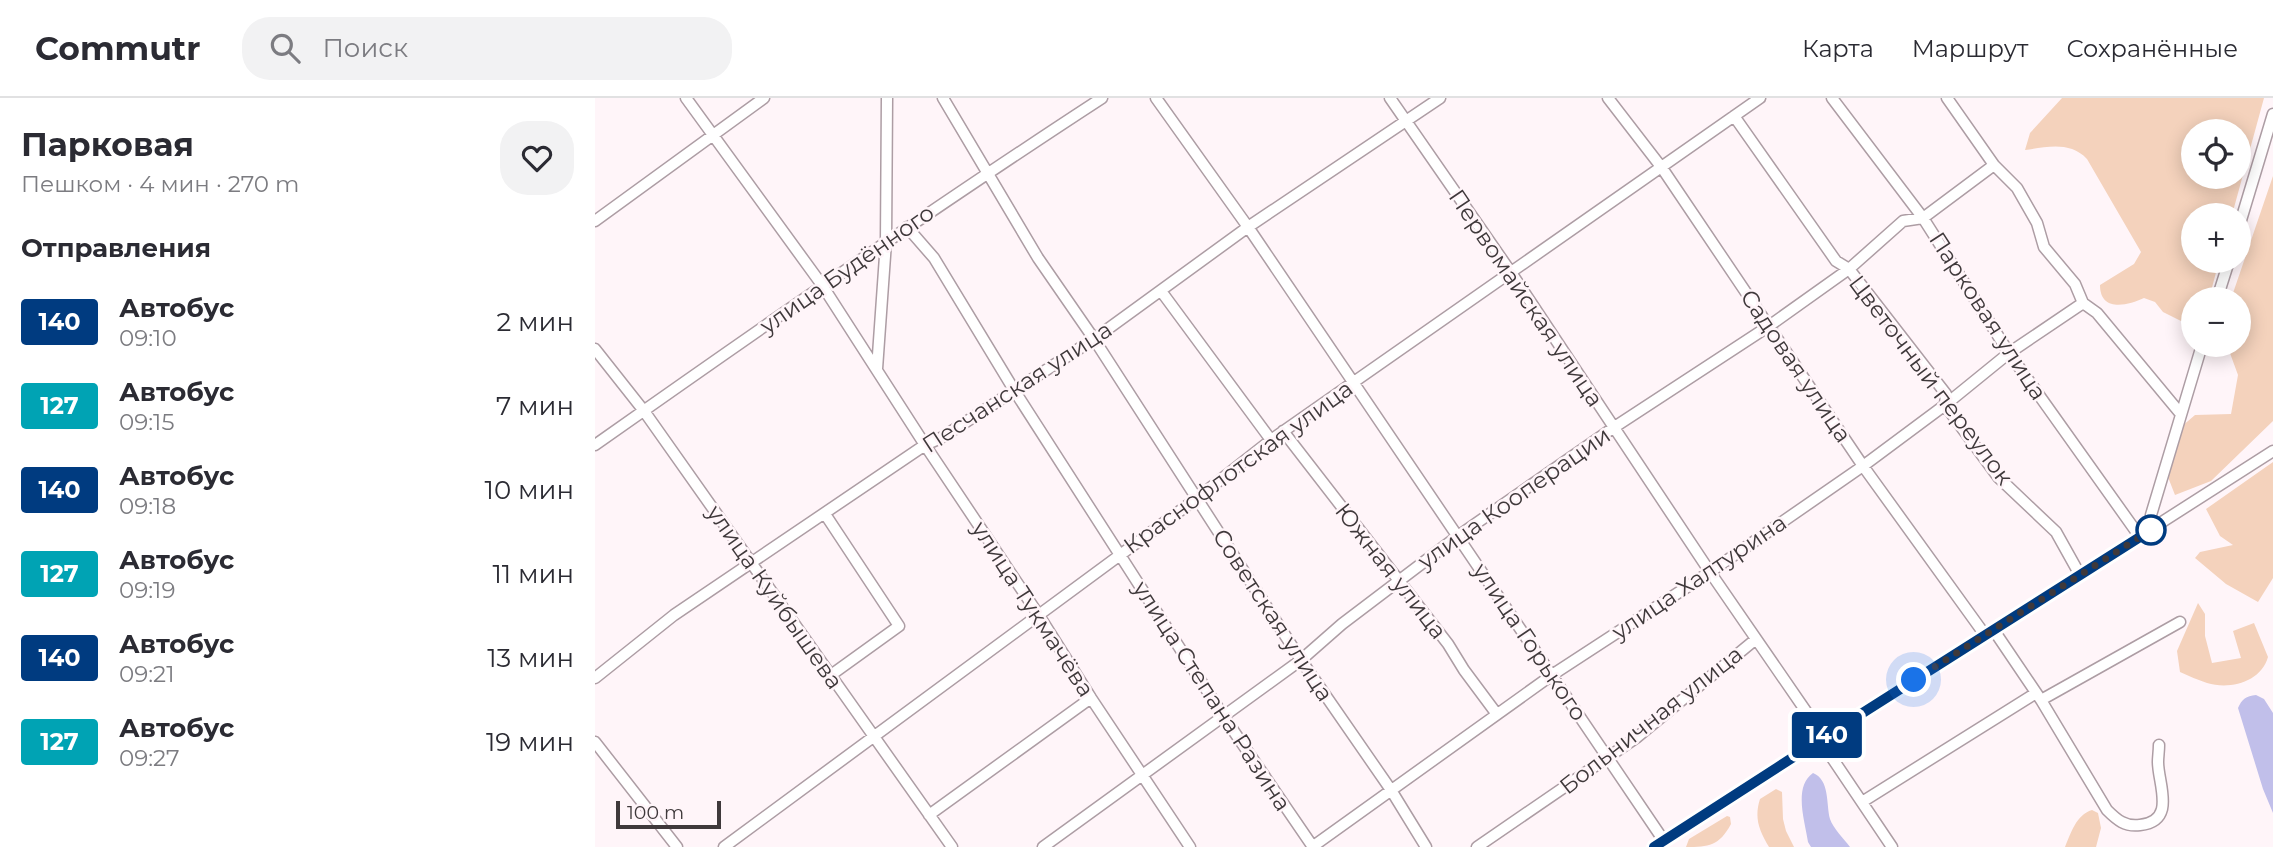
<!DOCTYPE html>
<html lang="ru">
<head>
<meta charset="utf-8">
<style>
  body { margin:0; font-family:Montserrat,sans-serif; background:#f2f2f3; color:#2b2b33; height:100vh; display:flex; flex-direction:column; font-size:26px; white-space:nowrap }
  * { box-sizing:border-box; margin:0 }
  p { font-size:23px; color:#7c7c81 }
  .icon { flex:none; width:38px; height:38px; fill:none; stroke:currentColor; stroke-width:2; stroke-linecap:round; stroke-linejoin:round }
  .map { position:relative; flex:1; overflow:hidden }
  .drawer { display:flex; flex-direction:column; background:#fff; width:595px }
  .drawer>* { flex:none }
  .badge { padding:0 14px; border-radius:5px; font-size:24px; line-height:46px }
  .tools { position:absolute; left:1586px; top:21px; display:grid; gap:14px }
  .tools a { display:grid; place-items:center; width:70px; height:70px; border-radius:50%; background:#fff; box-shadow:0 4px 18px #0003; font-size:35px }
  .scale { position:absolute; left:21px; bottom:18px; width:105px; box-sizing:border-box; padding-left:7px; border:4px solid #3f393b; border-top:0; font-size:19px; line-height:24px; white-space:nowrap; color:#3f393b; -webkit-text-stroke:5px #fff5f9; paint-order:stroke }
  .you { position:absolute; width:35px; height:35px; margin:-18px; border:5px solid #fff; border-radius:50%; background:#1a73e8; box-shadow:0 0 0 10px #1a73e833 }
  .map>.badge { position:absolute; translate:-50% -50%; box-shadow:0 0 0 4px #fff }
  h2 { padding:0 21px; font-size:26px; line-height:63px }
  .round { display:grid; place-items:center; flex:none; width:74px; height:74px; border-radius:28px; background:#f2f2f3 }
  .headline { display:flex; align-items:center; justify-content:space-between; height:119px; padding:0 21px }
  h1 { font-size:33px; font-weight:700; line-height:52px }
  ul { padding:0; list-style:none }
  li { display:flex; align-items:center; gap:21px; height:84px; padding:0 21px }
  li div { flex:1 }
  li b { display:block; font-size:26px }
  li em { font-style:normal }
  li .badge { min-width:77px; font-weight:700; text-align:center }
  header { display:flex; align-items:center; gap:42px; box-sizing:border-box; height:98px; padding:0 35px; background:#fff; border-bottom:2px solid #e1e1e2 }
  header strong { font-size:33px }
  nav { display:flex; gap:38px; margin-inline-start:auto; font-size:24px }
  .search { width:490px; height:63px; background:#f2f2f3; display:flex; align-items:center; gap:18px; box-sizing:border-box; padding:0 24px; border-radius:28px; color:#7c7c81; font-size:26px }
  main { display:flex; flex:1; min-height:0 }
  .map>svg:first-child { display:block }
  .green { fill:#f4d2bc; fill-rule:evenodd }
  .water { fill:#c1bfea }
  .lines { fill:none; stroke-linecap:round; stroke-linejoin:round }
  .minor-casing { stroke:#ad9da4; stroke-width:13 }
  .minor { stroke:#fff; stroke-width:10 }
  .line-casing { stroke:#fff; stroke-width:16 }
  .line { stroke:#003b80; stroke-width:10 }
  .walk { stroke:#3f393b; stroke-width:7; stroke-dasharray:0 12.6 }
  .stop-dot { fill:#fff; stroke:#003b80; stroke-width:3.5 }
  .labels { text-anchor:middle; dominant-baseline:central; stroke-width:5; stroke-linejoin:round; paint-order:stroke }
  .street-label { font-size:23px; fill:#3f393b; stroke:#fff5f9 }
</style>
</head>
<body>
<header>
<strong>Commutr</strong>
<div class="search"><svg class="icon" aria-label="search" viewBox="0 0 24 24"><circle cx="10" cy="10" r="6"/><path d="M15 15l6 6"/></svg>Поиск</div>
<nav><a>Карта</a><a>Маршрут</a><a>Сохранённые</a></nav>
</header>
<main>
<section class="drawer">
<div class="headline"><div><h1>Парковая</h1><p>Пешком · 4 мин · 270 m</p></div><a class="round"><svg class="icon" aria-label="heart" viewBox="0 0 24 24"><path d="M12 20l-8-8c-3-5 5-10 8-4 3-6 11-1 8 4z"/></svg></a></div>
<h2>Отправления</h2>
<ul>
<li><span class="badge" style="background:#003b80;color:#fff">140</span><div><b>Автобус</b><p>09:10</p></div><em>2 мин</em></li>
<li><span class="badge" style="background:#00a3b4;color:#fff">127</span><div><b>Автобус</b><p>09:15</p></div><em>7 мин</em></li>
<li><span class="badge" style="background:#003b80;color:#fff">140</span><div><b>Автобус</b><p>09:18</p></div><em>10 мин</em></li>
<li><span class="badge" style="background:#00a3b4;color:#fff">127</span><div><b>Автобус</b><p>09:19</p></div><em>11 мин</em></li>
<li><span class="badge" style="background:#003b80;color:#fff">140</span><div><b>Автобус</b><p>09:21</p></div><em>13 мин</em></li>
<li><span class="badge" style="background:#00a3b4;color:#fff">127</span><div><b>Автобус</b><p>09:27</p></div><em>19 мин</em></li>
</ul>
</section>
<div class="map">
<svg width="1678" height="749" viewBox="0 0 1678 749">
  <rect width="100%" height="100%" fill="#fff5f9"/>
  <path class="green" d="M 1467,0 L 1669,0 L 1637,117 L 1598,117 L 1598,163 L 1624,163 L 1614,201 L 1598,201 L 1598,229 L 1568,214 L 1560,204 L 1549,200 C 1532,208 1505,214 1505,187 L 1539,166 L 1546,154 L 1492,61 C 1475,43 1452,49 1430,52 L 1435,35 ZM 1598,33 L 1643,33 L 1643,79 L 1598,79 Z
    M 1678,78 L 1678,323 L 1616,383 L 1580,397 L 1571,374 L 1586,329 L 1600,317 L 1636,316 L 1643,277 L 1632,247 L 1643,247 L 1643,201 L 1636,201 Z
    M 1678,364 L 1678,480 L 1663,504 L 1631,486 L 1600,460 L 1605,454 L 1638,447 L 1625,438 L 1611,411 Z
    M 1603,505 L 1610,516 L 1610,538 L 1617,565 L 1646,560 L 1638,533 L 1659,525 L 1673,559 C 1666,584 1635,592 1612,585 C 1603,582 1594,578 1585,574 L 1582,553 Z
    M 1181,691 L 1187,694 L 1188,721 L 1191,733 L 1199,749 L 1174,749 C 1164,732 1159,720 1165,701 Z
    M 1497,712 L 1503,715 L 1506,730 L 1501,749 L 1470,749 C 1476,735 1481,717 1497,712 Z
    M 1132,718 L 1135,719 L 1136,726 C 1124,748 1114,749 1091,749 L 1094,741 Z"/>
  <path class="water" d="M 1661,597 L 1669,601 L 1678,615 L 1678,715 L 1668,691 L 1643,610 C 1647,601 1651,598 1661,597 Z
    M 1218,675 C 1235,682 1231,705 1235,721 C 1238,730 1249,741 1255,749 L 1216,749 L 1213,744 C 1210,723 1198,689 1218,675 Z"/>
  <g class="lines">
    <g class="minor-casing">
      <path id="minor" d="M 91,0 L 227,187 L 330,347 L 443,516 L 496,600 L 595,749
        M 348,0 L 443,160 L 499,241 L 706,562 L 796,692 L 831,749
        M 561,0 L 653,129 L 1069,743
        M 795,0 L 915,173 L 1115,474 L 1217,622 L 1225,642 L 1297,749
        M 1013,0 L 1067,70 L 1268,368 L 1390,537
        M 1237,0 L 1328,120 L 1414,255 L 1545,439
        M 1352,0 L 1399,67 L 1422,90 L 1442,125 L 1449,149 L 1480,186 L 1488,205 L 1502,215 L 1585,315
        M 1139,18 L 1241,163 L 1254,171 L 1351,296 L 1350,307 L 1403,379 L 1461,434 L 1485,477
        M 0,123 L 169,0
        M 312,129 L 339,160 L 419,292 L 629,619 L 718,749
        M 1643,132 L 1678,16
        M 566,193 L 676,342
        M 1622,201 L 1634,163
        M 0,251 L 49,313 L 357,749
        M 282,271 L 291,144 L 292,0
        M 688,333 L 853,546 L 869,572 L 901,615
        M 0,347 C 167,229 335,112 507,0
        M 230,416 L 304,528 L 236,577
        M 1556,432 L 1556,417 L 1607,247
        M 1398,531 L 1446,602 L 1512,712 C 1522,722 1530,729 1545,727 C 1582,723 1563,686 1563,664 C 1563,659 1564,653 1564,647
        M 0,580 L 79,517 L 330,347 L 346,340 L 499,241 L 653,129 L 845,0
        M 1446,602 L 1585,524
        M 0,644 L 82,749
        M 1267,704 L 1441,595
        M 334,717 L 496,600
        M 129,749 L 601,401 L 676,342 L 1165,0
        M 448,749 L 706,562 L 747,526 L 863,438 L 1018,330 L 1174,228 L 1254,171 L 1308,123 L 1328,120 L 1399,67
        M 717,749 L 957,577 L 1115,474 L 1268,368 L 1350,307 L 1414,255 L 1488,205
        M 882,749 L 1041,640 L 1161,541
        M 1059,749 L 1678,353"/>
    </g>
    <use href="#minor" class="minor"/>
  </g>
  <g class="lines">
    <g class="line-casing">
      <path id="line" d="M 1059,749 L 1225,642 L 1556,432"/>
    </g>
    <use href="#line" class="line"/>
    <path class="walk" d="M 1319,582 L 1556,432"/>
  </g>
  <circle class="stop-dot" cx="1556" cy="432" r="14"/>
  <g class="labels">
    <g class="street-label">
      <text transform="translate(252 171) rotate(-35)">улица Будённого</text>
      <text transform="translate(931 200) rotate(56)">Первомайская улица</text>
      <text transform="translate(1393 218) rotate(57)">Парковая улица</text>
      <text transform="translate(1201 268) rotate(56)">Садовая улица</text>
      <text transform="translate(1336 282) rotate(53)">Цветочный переулок</text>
      <text transform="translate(422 289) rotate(-33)">Песчанская улица</text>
      <text transform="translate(643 369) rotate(-36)">Краснофлотская улица</text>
      <text transform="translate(919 400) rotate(-35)">улица Кооперации</text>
      <text transform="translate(796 473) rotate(52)">Южная улица</text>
      <text transform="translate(1104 479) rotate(-34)">улица Халтурина</text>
      <text transform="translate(180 499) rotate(55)">улица Куйбышева</text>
      <text transform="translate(438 511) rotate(57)">улица Тукмачёва</text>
      <text transform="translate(678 517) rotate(57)">Советская улица</text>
      <text transform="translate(935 544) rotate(56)">улица Горького</text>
      <text transform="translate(617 598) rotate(57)">улица Степана Разина</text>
      <text transform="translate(1056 622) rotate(-38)">Больничная улица</text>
    </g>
  </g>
</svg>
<div class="tools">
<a><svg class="icon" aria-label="locate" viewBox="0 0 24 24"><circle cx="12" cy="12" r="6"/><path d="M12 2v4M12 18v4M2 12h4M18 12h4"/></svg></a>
<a>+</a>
<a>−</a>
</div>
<div class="scale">100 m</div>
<div class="you" style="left:1319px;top:582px"></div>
<b class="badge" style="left:1232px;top:637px;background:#003b80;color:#fff">140</b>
</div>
</main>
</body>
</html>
